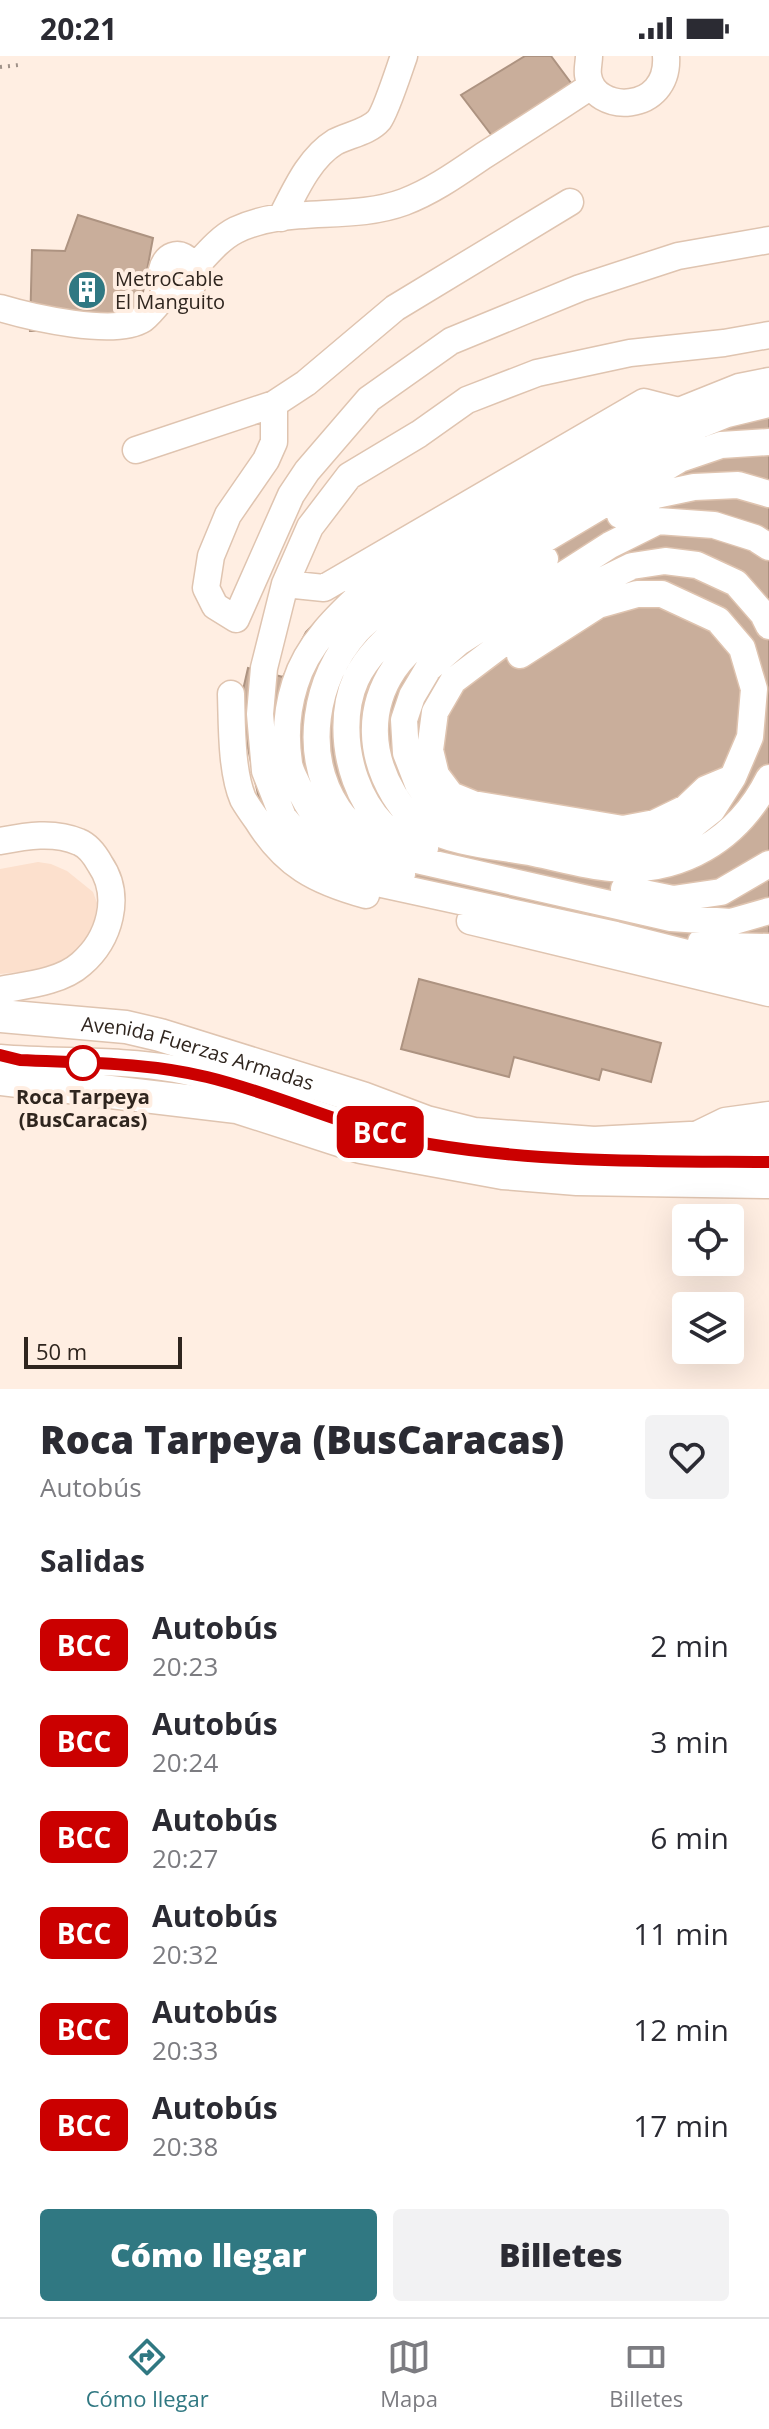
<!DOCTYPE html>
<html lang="es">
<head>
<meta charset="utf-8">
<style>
  body { margin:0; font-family:"Open Sans",sans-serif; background:#f2f2f3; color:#2b2b33; height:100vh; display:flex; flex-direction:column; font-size:30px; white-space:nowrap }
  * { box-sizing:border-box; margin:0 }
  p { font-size:26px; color:#7c7c81 }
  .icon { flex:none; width:44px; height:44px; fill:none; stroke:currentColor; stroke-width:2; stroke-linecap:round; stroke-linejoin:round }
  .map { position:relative; height:1333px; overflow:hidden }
  .side { display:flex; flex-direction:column; background:#fff; flex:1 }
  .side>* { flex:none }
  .badge { padding:0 16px; border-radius:12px; font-size:28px; line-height:52px }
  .tools { position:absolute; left:672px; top:1148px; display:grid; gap:16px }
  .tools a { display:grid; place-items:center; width:72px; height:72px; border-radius:8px; background:#fff; box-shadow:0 8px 32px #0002; font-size:40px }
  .scale { position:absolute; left:24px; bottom:20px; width:158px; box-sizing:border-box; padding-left:8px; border:4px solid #2f251e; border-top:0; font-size:22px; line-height:28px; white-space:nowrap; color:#2f251e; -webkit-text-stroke:6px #ffeee2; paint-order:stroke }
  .map>.badge { position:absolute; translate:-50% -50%; box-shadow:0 0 0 4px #fff }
  h2 { padding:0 40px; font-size:30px; line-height:72px }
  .round { display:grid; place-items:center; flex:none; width:84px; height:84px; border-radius:8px; background:#f2f2f3 }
  .headline { display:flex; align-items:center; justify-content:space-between; height:136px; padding:0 40px }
  h1 { font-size:38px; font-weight:800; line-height:60px }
  .primary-button { display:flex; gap:16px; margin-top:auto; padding:16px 40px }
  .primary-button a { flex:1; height:92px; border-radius:8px; background:#307882; color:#fff; font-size:32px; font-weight:800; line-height:92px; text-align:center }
  .primary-button a+a { background:#f2f2f3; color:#2b2b33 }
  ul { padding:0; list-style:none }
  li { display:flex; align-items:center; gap:24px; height:96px; padding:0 40px }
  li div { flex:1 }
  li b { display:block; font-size:30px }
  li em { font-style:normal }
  li .badge { min-width:88px; font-weight:700; text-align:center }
  .status { display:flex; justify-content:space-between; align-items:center; height:56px; padding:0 40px; background:#fff; direction:ltr }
  .status svg { height:22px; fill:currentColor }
  .dock { display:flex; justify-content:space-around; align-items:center; height:112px; border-top:2px solid #e1e1e2; background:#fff; font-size:22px; color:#7c7c81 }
  .dock a { display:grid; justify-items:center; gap:4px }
  .dock .current { color:#307882 }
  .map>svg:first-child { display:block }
  .built { fill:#fce0cd }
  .building { fill:#c9ae9b; stroke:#ad9381; stroke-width:2 }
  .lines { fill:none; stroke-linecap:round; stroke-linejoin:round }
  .minor-casing { stroke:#dfc4b0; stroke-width:29 }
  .major-casing { stroke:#dfc4b0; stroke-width:35 }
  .path { stroke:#9f9188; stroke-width:4; stroke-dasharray:2 6; stroke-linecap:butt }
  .minor { stroke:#fff; stroke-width:26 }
  .major { stroke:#fff; stroke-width:32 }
  .line-casing { stroke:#fff; stroke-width:18 }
  .line { stroke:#cb0000; stroke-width:12 }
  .stop-dot { fill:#fff; stroke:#cb0000; stroke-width:4 }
  .labels { text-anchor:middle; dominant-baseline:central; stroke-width:8; stroke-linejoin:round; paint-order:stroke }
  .poi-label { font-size:20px; fill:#2f251e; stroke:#ffeee2; text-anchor:start }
  .street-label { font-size:20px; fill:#2f251e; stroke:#ffeee2 }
  .stop-label { font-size:20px; font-weight:bold; fill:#2f251e; stroke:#ffeee2 }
</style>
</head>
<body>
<div class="status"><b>20:21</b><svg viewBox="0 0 49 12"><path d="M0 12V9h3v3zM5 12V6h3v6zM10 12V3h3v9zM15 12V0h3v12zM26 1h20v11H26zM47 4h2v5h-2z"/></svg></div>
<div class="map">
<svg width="769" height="1333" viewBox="0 0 769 1333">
  <rect width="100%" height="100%" fill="#ffeee2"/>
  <path class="built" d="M 38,806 L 51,808 L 67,815 L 93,836 L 97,847 L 95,862 L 84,888 L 67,904 L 48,913 L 0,918 L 0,813 Z"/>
  <path class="building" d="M 525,0 L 551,0 L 574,31 L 496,85 L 461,39 Z
    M 78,159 L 153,182 L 136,274 L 30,275 L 32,194 L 65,195 Z
    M 769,336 L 769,925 L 352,829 L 261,752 L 246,683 L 243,634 L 248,612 L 283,621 L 306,576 L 348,533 Z
    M 419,923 L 661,987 L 651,1026 L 602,1013 L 599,1024 L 514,1001 L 509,1021 L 401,993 Z"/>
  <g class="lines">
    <g class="minor-casing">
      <path id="minor" d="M 589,0 C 589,6 587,13 588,19 C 593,59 670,58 666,0
        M 281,162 C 295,135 309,102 335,86 C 348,79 369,76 379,64 C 386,55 399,14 404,0
        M 195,211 C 160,168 142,259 191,232 L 196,218 L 195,211 C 207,198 220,182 236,174 C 288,149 350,166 404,146 C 433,135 458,117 483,100 C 519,77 555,54 591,30
        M 0,252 C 30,261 115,281 143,263 C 152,256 161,243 168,235
        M 769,279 L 724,287 L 630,297 L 537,317 L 467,344 L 419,378 L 349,420 L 310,471 L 285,528 L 264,612 L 260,658 L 265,715 L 283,761 L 312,795 L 359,823 L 616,879 L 747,912 L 769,914
        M 274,348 L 274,386 L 266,404 L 228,459 L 211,500 L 206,532 L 215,550 L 236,563 L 291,439 L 307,415 L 369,343 L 451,285 L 580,232 L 678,200 L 769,184
        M 769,348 L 727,358 L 675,379 L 390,547 C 379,556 366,565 357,575 C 315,623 301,697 338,753 C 352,774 374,786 395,799 L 671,862 L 731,866 L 769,855
        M 136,394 L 274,348 L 306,327 L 395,252 L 570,146
        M 620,459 L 656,439 L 694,431 L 738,429 L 769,438
        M 545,503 C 519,519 494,536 469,553 C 441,571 413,586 394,613 C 367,653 370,699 394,739 C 401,750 410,763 422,770 C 455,788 498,790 534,797 C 559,802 586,810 611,812 C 680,818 738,784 769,722
        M 285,528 L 324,532 L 644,346 L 679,355
        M 520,599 L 598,549 L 637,538 L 662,538 L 718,564 L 742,592 L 754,633 L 750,681 L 733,721 L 712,754 L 683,777 L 655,788 L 625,793 L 452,762 L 434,751 L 418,728 L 406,697 L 404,664 L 412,640 L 428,613 L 459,586 L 610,489 L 658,465 L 714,469 L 755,482 L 769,491
        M 231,638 C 232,668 231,715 243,743 C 247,750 252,757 257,764 C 285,809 315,825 366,839
        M 730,723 L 706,733 L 686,752 L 655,767 L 623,773 L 473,748 L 451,739 L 436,719 L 430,694 L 435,656 L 453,625 L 502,588 L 597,527 L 632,510 L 665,505 L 697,509 L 736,527 L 763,558 L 769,570
        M 0,785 C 26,780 54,775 79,786 C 89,790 95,799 100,808 C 122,840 110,883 81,908 C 61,926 26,929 0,934
        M 425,792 C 358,779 330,680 356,623 C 367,600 386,583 404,567 L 680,403 L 721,389 L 769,386
        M 402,818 C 353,807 318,774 298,730 C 295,723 290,715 289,707 C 285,681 287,653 295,628 C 307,588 339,558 369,531 L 679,355 L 739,331 L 769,325
        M 624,833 L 673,843 L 721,836 L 769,808
        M 470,865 L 769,937
        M 701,886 L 722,890 L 769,891
        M 0,1002 C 58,1007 118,1003 175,1013 C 223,1022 268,1041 314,1057 C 349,1069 388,1080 425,1087 C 534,1110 658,1105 769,1106
        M 690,1082 L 725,1065 L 769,1059"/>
    </g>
    <g class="major-casing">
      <g id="major">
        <path id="s1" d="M 0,960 L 126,971 L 160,979 L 362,1042 L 426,1066 L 474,1078 L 594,1087 L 690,1082 L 769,1084"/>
        <path d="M 0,1023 L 237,1051 L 361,1091 L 503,1117 L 577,1123 L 769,1126"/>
      </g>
    </g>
    <path class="path" d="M 0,11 L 19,9"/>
    <use href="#minor" class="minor"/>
    <use href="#major" class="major"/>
  </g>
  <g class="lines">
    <g class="line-casing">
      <path id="line" d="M 0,999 L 20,1004 C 82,1007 146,1006 207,1021 C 282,1039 352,1075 429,1088 C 541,1107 655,1105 769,1106"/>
    </g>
    <use href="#line" class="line"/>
  </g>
  <defs>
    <g id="building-disc" transform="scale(2)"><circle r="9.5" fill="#307882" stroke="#ffeee2"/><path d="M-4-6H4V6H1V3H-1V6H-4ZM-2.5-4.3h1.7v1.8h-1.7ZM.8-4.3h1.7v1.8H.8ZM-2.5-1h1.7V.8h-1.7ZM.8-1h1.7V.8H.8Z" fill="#fff"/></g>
  </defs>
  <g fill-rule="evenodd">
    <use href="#building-disc" x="87" y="234"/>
  </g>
  <circle class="stop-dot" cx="83" cy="1007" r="16"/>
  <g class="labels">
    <g class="poi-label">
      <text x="115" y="222">MetroCable<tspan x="115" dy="23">El Manguito</tspan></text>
    </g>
    <g class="street-label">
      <text stroke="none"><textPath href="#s1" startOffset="202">Avenida Fuerzas Armadas</textPath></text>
    </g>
    <g class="stop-label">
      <text x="83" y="1040">Roca Tarpeya<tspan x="83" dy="23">(BusCaracas)</tspan></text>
    </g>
  </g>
</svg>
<div class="tools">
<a><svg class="icon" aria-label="locate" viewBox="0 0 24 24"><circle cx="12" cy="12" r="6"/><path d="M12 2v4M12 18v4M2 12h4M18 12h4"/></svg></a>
<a><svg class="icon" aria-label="layers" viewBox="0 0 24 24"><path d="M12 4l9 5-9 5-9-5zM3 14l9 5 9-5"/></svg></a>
</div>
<div class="scale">50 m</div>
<b class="badge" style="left:380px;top:1076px;background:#cb0000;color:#fff">BCC</b>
</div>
<section class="side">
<div class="headline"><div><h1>Roca Tarpeya (BusCaracas)</h1><p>Autobús</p></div><a class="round"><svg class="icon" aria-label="heart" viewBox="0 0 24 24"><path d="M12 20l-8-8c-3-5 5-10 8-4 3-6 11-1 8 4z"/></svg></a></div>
<h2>Salidas</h2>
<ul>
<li><span class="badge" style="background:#cb0000;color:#fff">BCC</span><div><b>Autobús</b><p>20:23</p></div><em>2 min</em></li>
<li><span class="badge" style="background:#cb0000;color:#fff">BCC</span><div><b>Autobús</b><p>20:24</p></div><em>3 min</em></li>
<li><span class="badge" style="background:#cb0000;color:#fff">BCC</span><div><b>Autobús</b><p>20:27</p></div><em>6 min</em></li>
<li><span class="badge" style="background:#cb0000;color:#fff">BCC</span><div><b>Autobús</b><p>20:32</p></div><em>11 min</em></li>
<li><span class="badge" style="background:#cb0000;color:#fff">BCC</span><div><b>Autobús</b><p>20:33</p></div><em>12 min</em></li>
<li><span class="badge" style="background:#cb0000;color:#fff">BCC</span><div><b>Autobús</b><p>20:38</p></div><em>17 min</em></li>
</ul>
<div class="primary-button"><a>Cómo llegar</a><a>Billetes</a></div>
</section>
<nav class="dock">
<a class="current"><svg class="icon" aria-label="directions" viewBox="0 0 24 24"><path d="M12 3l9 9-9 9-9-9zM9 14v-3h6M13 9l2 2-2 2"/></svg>Cómo llegar</a>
<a><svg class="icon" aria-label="map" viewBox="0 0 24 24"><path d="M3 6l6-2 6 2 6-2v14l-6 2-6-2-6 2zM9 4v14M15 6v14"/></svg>Mapa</a>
<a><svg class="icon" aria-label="tickets" viewBox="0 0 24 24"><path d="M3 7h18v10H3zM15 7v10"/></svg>Billetes</a>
</nav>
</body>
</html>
